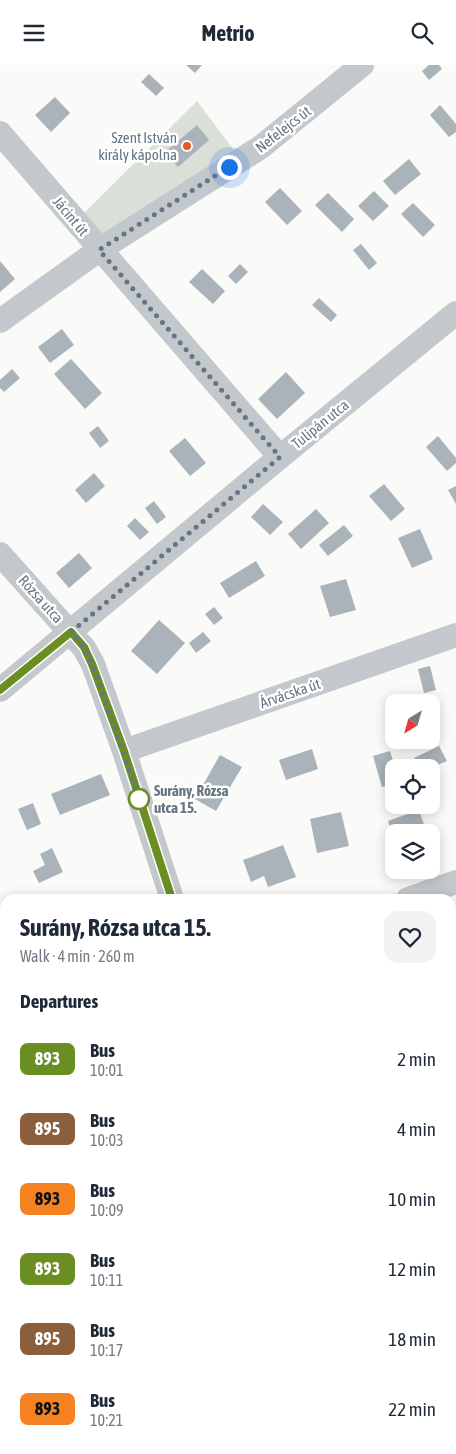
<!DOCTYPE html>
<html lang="en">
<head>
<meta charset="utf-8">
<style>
  body { margin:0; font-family:"Asap Condensed",sans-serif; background:#f2f2f3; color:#1f2937; height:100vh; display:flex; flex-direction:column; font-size:19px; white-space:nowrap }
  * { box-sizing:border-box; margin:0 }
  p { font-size:16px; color:#747a83 }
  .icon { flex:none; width:28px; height:28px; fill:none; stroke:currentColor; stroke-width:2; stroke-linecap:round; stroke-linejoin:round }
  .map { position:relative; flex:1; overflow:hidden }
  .drawer { position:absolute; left:0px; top:829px; width:456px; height:561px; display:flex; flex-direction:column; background:#fff; border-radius:15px 15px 0 0; box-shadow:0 2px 12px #0003 }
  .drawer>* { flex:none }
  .badge { padding:0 10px; border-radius:8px; font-size:18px; line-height:32px }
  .needle { width:32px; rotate:217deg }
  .tools { position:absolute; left:385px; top:629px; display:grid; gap:10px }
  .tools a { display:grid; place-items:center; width:55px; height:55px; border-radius:10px; background:#fff; box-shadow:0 2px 12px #0003; font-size:25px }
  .you { position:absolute; width:25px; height:25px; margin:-12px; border:4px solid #fff; border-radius:50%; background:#1a73e8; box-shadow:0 0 0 8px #1a73e833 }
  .map>.badge { position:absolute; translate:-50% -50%; box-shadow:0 0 0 2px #fff }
  h2 { padding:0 20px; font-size:19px; line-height:45px }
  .round { display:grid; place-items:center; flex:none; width:52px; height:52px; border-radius:15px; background:#f2f2f3 }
  .headline { display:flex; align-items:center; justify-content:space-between; height:85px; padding:0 20px }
  h1 { font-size:24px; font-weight:700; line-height:38px }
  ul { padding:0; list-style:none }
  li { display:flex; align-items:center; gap:15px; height:70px; padding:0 20px }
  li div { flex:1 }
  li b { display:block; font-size:19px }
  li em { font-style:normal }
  li .badge { min-width:55px; font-weight:700; text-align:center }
  header { display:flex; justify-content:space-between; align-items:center; height:65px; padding:0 20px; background:#fff; font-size:22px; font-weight:700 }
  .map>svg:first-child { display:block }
  .green { fill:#dadfd7 }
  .building { fill:#aab3b9 }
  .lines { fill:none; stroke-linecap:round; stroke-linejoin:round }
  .minor { stroke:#c3c8cc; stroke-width:24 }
  .line-casing { stroke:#fff; stroke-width:11 }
  .line { stroke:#6b8e23; stroke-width:8 }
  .walk { stroke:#657683; stroke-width:5; stroke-dasharray:0 9 }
  .poi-dot { fill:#e4572e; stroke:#fff; stroke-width:2 }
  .stop-dot { fill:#fff; stroke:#6b8e23; stroke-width:2.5 }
  .labels { text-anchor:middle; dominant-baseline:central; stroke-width:5; stroke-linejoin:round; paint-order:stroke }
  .street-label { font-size:15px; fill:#657683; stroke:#fff }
  .poi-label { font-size:15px; fill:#657683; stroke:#fff; text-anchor:end }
  .stop-label { font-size:15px; font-weight:bold; fill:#657683; stroke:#fff; text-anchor:start }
</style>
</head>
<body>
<header><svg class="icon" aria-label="menu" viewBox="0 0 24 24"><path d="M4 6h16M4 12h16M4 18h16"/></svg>Metrio<svg class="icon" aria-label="search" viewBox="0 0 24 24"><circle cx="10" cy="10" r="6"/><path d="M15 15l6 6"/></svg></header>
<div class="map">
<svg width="456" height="1389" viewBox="0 0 456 1389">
  <rect width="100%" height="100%" fill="#fafaf8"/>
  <path class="green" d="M 197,36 L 236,88 L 100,179 L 79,153 Z"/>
  <path class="building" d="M 186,0 L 202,0 L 195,8 Z
    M 429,0 L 439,0 L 442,4 L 429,15 L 422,6 Z
    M 149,9 L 164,23 L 156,31 L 141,17 Z
    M 55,32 L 70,48 L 51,67 L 35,50 Z
    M 440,40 L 456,59 L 456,67 L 449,72 L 430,50 Z
    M 197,60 L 209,75 L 178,102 L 165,87 Z
    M 409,94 L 421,109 L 395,130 L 383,116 Z
    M 280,123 L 302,146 L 287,160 L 265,137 Z
    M 374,126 L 389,141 L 373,156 L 358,141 Z
    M 328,128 L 354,154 L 342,167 L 315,140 Z
    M 413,138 L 435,160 L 423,172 L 401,149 Z
    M 361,179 L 377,198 L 369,205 L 353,185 Z
    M 0,196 L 15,214 L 0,227 Z
    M 240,199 L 248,207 L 236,219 L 228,211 Z
    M 202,204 L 225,226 L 213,239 L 189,217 Z
    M 319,233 L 337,250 L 331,257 L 312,240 Z
    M 62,264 L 74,280 L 50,298 L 38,282 Z
    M 71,294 L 102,328 L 85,344 L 54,309 Z
    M 12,304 L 20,313 L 4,327 L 0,323 L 0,315 Z
    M 286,307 L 305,328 L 277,354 L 258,334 Z
    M 98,361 L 109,376 L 100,383 L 89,368 Z
    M 438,371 L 456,393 L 456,398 L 447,406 L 426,382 Z
    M 185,373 L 206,398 L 190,411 L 169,386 Z
    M 94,408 L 105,421 L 86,438 L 75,425 Z
    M 384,419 L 405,444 L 391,456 L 369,431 Z
    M 456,421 L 456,439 L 448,425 Z
    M 154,436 L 166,452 L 157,459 L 145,443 Z
    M 263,439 L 283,457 L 270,470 L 251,452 Z
    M 316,444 L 329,458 L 301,484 L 288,469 Z
    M 135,453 L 149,467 L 140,475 L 127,461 Z
    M 344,460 L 353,471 L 328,491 L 319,480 Z
    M 420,464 L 433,494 L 412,503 L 398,473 Z
    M 79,488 L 92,503 L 69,523 L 56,508 Z
    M 256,496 L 265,511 L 229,533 L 220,518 Z
    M 346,514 L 356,545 L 330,552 L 320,521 Z
    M 214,542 L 223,553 L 214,560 L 205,549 Z
    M 159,555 L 185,578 L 157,609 L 131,586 Z
    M 203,567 L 211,576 L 196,588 L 189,578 Z
    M 430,601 L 436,625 L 424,628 L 418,604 Z
    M 439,681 L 447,696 L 431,703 L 419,702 L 414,693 Z
    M 312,684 L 318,704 L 286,715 L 279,695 Z
    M 390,686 L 395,702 L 394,719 L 382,722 L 373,691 Z
    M 220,690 L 242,702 L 216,746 L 195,734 Z
    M 101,709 L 110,730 L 60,750 L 51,729 Z
    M 33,738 L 41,759 L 27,765 L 18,744 Z
    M 419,745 L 427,768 L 394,768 L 393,772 L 388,756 Z
    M 341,747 L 349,781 L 317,788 L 310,754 Z
    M 283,780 L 296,812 L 268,822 L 264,811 L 251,817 L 243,795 Z
    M 52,783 L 63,807 L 39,818 L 33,806 L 45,800 L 40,789 Z
    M 5,938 L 5,974 L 0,960 L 0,940 Z
    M 456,1166 L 456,1191 L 454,1192 L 451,1186 L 451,1168 Z
    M 451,1251 L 456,1262 L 456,1283 L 451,1285 Z"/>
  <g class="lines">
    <path class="minor" d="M 0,68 L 280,392
      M 0,256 L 99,185 L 261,82 L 362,0
      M 0,489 L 84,583 L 93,599 L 124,686 L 172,834
      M 0,625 L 280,392 L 456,248
      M 124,686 L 456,570
      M 408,834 L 456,817
      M 0,1006 L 5,1016
      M 451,1077 L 456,1076
      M 451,1331 L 456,1330
      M 361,1385 L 362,1389
      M 50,1389 L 94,1385"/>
  </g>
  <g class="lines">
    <g class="line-casing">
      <path id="line" d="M 0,625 L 71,567 L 84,582 L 92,599 L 124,686 L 172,834"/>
    </g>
    <use href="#line" class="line"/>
    <path class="walk" d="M 139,734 L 142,741 L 92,599 L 84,582 L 71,567 L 280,392 L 99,185 L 229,102"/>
  </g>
  <circle class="poi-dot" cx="187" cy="81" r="5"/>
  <circle class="stop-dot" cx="139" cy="734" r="10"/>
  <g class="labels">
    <g class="street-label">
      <text transform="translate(283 64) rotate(-38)">Nefelejcs út</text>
      <text transform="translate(71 151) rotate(50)">Jácint út</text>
      <text transform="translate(320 359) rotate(-39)">Tulipán utca</text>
      <text transform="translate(41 534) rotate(48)">Rózsa utca</text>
      <text transform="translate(290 628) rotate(-19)">Árvácska út</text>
    </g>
    <g class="poi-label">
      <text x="177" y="72">Szent István<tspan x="177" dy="17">király kápolna</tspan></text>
    </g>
    <g class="stop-label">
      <text x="154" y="725">Surány, Rózsa<tspan x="154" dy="17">utca 15.</tspan></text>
    </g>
  </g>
</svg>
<div class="tools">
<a><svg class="needle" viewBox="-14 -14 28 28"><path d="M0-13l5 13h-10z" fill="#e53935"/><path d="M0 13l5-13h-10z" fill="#747a83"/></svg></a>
<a><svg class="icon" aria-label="locate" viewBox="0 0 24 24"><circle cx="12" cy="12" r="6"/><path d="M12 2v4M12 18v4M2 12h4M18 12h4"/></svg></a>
<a><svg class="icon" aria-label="layers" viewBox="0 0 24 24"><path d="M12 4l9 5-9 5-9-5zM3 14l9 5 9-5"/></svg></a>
</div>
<div class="you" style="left:229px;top:102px"></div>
<section class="drawer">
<div class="headline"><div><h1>Surány, Rózsa utca 15.</h1><p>Walk · 4 min · 260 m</p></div><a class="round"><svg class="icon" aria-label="heart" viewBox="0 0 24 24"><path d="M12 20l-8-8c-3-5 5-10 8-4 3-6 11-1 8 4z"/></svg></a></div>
<h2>Departures</h2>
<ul>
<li><span class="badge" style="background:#6b8e23;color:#fff">893</span><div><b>Bus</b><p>10:01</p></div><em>2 min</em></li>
<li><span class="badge" style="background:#8b5e3c;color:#fff">895</span><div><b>Bus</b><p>10:03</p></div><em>4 min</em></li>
<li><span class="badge" style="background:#f58220;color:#111">893</span><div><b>Bus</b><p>10:09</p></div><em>10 min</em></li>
<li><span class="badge" style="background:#6b8e23;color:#fff">893</span><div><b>Bus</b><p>10:11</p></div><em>12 min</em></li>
<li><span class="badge" style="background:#8b5e3c;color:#fff">895</span><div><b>Bus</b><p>10:17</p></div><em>18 min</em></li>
<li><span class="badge" style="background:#f58220;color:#111">893</span><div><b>Bus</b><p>10:21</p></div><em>22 min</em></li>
</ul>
</section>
</div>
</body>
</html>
